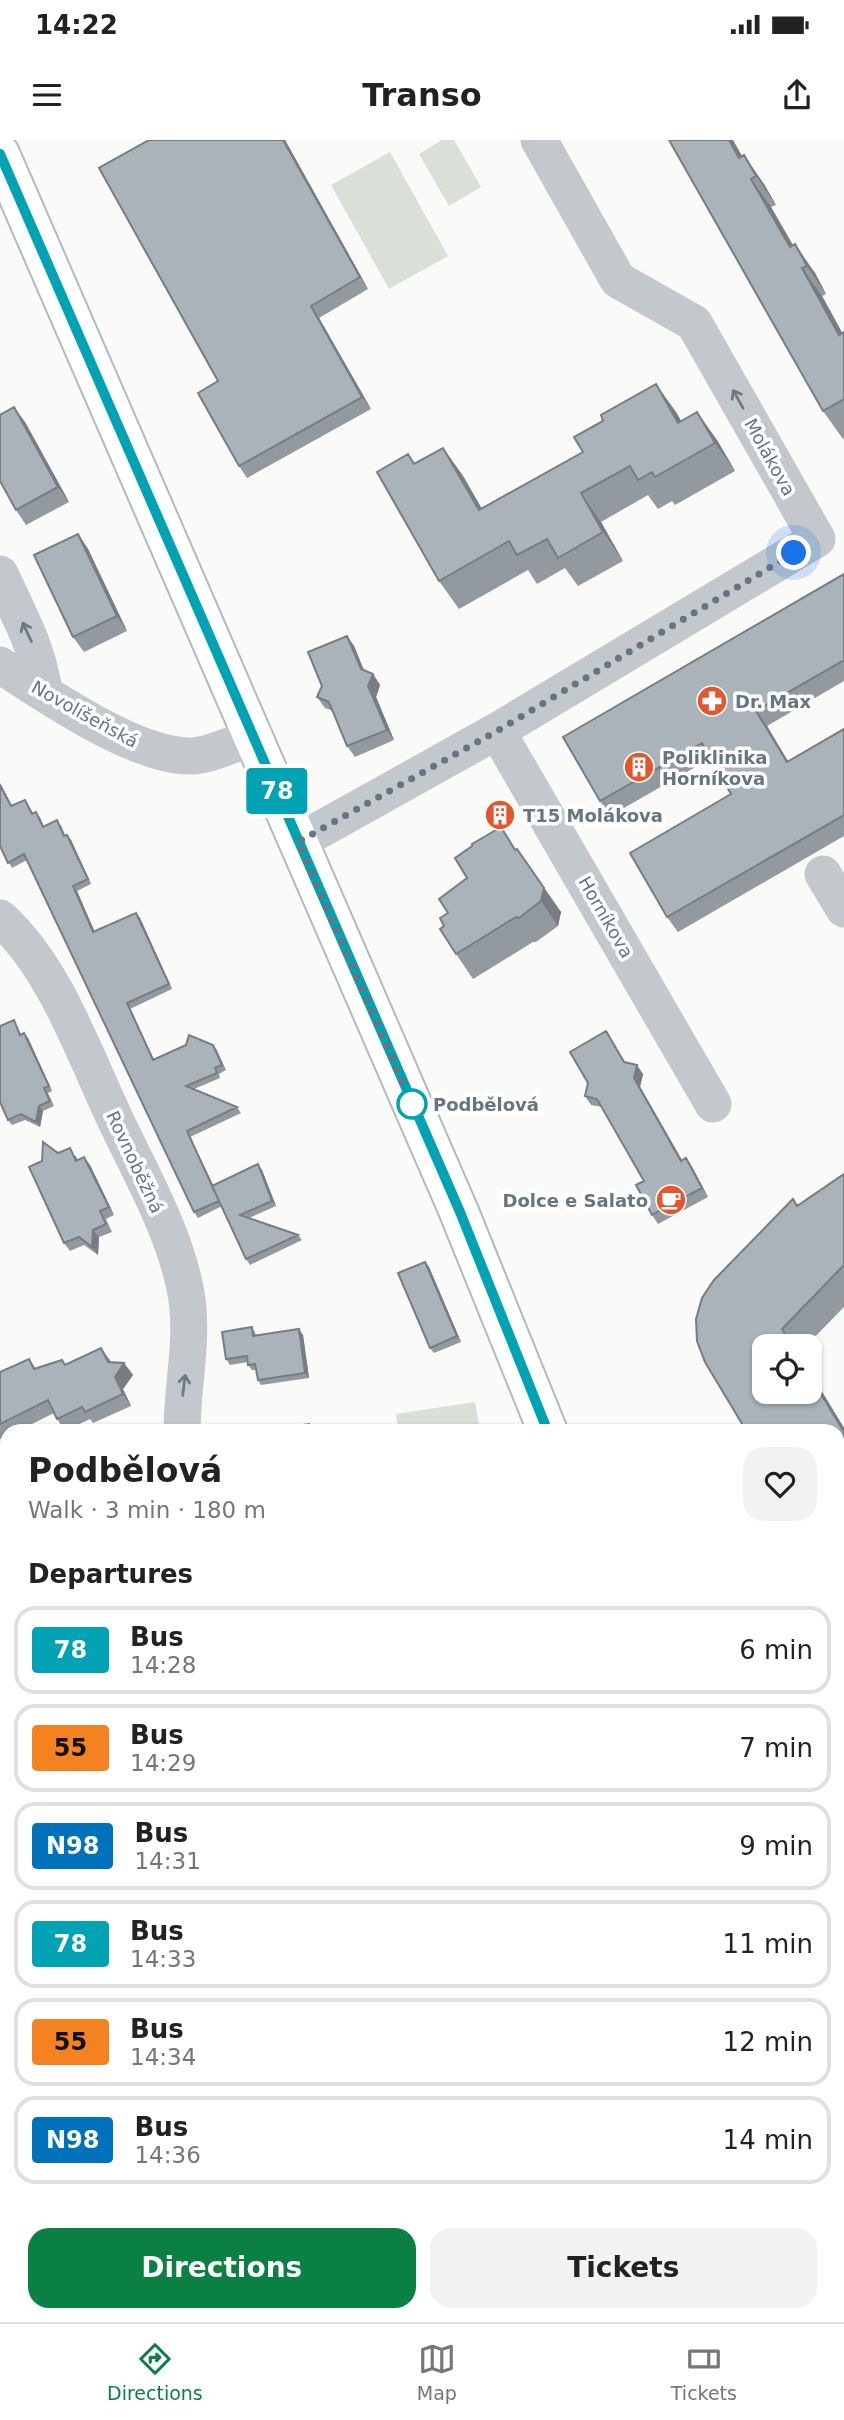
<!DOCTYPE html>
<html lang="en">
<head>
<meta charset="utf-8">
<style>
  body { margin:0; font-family:"DejaVu Sans",sans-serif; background:#f2f2f2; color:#222; height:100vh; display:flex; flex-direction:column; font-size:26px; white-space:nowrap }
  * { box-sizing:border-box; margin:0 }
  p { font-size:23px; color:#767676 }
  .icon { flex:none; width:38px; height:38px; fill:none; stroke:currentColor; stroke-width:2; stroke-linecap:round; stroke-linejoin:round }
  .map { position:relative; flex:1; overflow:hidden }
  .drawer { position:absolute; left:0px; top:1284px; width:845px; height:898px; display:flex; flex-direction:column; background:#fff; border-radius:21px 21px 0 0; box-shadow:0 2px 5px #0004 }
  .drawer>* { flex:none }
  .badge { padding:0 14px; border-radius:5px; font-size:24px; line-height:46px }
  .tools { position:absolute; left:752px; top:1194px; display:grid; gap:14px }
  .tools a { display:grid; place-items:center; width:70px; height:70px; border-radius:14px; background:#fff; box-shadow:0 2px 5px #0004; font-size:35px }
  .you { position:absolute; width:35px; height:35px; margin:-18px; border:5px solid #fff; border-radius:50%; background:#1a73e8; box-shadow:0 0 0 10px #1a73e833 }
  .map>.badge { position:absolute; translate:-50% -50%; box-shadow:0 0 0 4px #fff }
  h2 { padding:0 28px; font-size:26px; line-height:63px }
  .round { display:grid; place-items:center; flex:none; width:74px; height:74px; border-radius:21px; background:#f2f2f2 }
  .overview { display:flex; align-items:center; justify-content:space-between; height:119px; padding:0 28px }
  h1 { font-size:33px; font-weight:700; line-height:52px }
  .cta { display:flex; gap:14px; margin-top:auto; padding:14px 28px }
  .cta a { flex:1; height:80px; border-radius:21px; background:#0b8043; color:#fff; font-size:28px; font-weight:700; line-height:80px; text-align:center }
  .cta a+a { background:#f2f2f2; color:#222 }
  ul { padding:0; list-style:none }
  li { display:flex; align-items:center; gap:21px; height:88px; margin:0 14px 10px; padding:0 14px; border:4px solid #e0e0e0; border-radius:21px }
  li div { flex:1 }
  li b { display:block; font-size:26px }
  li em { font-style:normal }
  li .badge { min-width:77px; font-weight:700; text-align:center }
  .status { display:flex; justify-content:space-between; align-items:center; height:49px; padding:0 35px; background:#fff; direction:ltr }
  .status svg { height:19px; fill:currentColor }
  header { display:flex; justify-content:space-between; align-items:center; height:91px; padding:0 28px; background:#fff; font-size:32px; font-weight:700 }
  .dock { display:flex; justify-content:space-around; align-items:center; height:98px; border-top:2px solid #e0e0e0; background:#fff; font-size:19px; color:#767676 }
  .dock a { display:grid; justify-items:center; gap:4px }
  .dock .on { color:#0b8043 }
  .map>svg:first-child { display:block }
  .green { fill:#dadfd7 }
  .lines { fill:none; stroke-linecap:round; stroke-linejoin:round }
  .secondary-casing { stroke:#b3babf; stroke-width:42 }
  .street { stroke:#c3c8cc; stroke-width:37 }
  .secondary { stroke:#fff; stroke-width:38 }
  .wall { fill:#929a9f }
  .shaded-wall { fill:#777d82 }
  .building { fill:#aab3b9; stroke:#777d82; stroke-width:2 }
  .oneway { stroke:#6a7a87 }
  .line-casing { stroke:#fff; stroke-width:16 }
  .line { stroke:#00a3b4; stroke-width:10 }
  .walk { stroke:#657683; stroke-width:7; stroke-dasharray:0 12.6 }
  .stop-dot { fill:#fff; stroke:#00a3b4; stroke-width:3.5 }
  .labels { text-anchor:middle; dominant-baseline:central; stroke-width:7; stroke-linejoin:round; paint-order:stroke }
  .street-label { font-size:18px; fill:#657683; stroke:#fff }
  .poi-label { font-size:18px; font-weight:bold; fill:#657683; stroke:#fff; text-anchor:start }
  .stop-label { font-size:18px; font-weight:bold; fill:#657683; stroke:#fff; text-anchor:start }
</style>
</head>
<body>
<div class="status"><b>14:22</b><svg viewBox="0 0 49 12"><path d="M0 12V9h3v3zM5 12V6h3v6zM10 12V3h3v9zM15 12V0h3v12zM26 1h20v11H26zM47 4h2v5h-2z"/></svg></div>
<header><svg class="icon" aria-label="menu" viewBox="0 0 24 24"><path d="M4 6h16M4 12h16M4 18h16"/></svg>Transo<svg class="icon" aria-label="share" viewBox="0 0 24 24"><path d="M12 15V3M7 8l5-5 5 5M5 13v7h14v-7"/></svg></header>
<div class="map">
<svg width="844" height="2182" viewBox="0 0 844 2182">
  <rect width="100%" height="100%" fill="#fafaf8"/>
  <path class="green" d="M 442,0 L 454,0 L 481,47 L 449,66 L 419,14 Z
    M 390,12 L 448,116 L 389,149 L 331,45 Z
    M 475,1262 L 480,1291 L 398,1291 L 396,1274 Z
    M 0,1665 L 7,1665 L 7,2045 L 0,2046 Z
    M 838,1873 L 844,1878 L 844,2182 L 0,2182 L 0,2117 L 7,2116 L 7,2175 L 838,2175 Z"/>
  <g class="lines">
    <g class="secondary-casing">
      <path id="secondary" d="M 0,14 L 459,1072 L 548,1292
        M 0,1595 L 7,1593
        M 838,1765 L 844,1769"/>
    </g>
    <path class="street" d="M 0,434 C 18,473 39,510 44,553
      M 0,525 C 47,555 137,618 192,616 C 212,615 235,603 254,596
      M 497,591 L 713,964
      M 298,702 L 497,591 L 817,399 L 694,183 L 618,140 L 539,0
      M 823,734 L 844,769
      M 0,778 C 55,827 84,914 116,981 C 141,1034 173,1089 185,1148 C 195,1196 182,1243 182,1292
      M 0,1343 L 7,1341"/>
    <use href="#secondary" class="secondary"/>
  </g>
  <path class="wall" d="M 149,0 L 285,0 L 368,149 L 319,178 L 371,269 L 247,338 L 239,326 L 218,241 Z
    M 742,16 L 764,44 L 776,65 L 771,67 L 793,105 L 815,133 L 826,154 L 822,156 L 842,193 L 844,192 L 844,298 L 843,299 L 823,271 Z
    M 676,272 L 681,281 L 717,300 L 735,331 L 675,365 L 672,361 L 658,369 L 648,355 L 601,382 L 623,421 L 578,446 L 565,428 L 537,444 L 528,430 L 459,469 L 439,441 L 408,314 L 415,324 L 443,308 L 463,336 L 482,369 Z
    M 25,282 L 69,362 L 26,385 L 16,370 Z
    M 78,394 L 88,409 L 127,491 L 84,512 L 73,497 Z
    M 844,434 L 844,541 L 767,586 L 788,621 L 844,589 L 844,696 L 678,792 L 667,777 L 731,654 L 711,618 L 610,676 L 600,661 Z
    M 347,496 L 354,506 L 364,531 L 373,534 L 380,545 L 376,557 L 394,600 L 355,617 L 347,606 L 333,571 L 325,568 L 317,557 Z
    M 0,643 L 12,666 L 25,660 L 33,673 L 40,677 L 44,687 L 61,685 L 65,695 L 71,700 L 91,744 L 77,751 L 95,792 L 136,773 L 140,778 L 172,849 L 130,869 L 154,920 L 213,905 L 217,910 L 226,930 L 219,934 L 220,938 L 194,949 L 237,967 L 241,973 L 190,997 L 213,1045 L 262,1030 L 276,1066 L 249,1078 L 298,1095 L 302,1100 L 250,1125 L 246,1119 L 222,1066 L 198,1078 L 194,1072 L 27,720 L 12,728 L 0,706 Z
    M 516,709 L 561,772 L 558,786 L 536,802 L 533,802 L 473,839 L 456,814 L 444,786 L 448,773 Z
    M 17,886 L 21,895 L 24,893 L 28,898 L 52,951 L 48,953 L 54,966 L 43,971 L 40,987 L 25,980 L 12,985 L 8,980 Z
    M 606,891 L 625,922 L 643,934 L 640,947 L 682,1020 L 686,1018 L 692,1027 L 708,1057 L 658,1084 L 652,1075 L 644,1041 L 602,967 L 591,965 L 585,956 Z
    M 58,1013 L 76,1016 L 78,1020 L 90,1025 L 114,1075 L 106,1079 L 112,1092 L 99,1097 L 98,1115 L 84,1105 L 70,1111 L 64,1103 Z
    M 844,1034 L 844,1167 L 806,1206 L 765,1206 L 810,1251 L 810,1232 L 844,1288 L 844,1512 L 838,1292 L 705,1222 L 798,1066 Z
    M 425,1122 L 429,1127 L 461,1202 L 434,1213 L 430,1208 Z
    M 252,1187 L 255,1192 L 256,1196 L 303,1195 L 309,1238 L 261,1245 L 258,1240 L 256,1230 L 252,1230 L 248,1225 L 248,1222 L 230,1225 L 226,1219 Z
    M 29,1219 L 36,1229 L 109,1219 L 111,1222 L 124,1223 L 133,1235 L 123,1249 L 131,1266 L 93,1283 L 90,1279 L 65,1291 L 57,1279 L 54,1273 L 16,1292 L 7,1292 L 7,1296 L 0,1299 L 0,1232 Z"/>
  <path class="shaded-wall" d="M 283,0 L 285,0 L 368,149 L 360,137 Z
    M 729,0 L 733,0 L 754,37 L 739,18 Z
    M 744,15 L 764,44 L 776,65 L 756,36 Z
    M 751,39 L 771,67 L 805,127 L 790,107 Z
    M 795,104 L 815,133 L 826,154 L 807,126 Z
    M 802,128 L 822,156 L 844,196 L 839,195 Z
    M 311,166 L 319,178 L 371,269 L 362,257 Z
    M 656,244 L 676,272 L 698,311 L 678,283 Z
    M 14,267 L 25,282 L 69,362 L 58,347 Z
    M 697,272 L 717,300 L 735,331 L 715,303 Z
    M 443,308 L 463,336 L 499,399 L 479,370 Z
    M 581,353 L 601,382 L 623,421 L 603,392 Z
    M 78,394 L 88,409 L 127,491 L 117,476 Z
    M 347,496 L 354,506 L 368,540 L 361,529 Z
    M 373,534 L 380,545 L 376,557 L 394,600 L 387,590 L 368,546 Z
    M 756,571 L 767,586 L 797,637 L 787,622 Z
    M 67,695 L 71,700 L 91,744 L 88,739 Z
    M 517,709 L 561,772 L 558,786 L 541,761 Z
    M 73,746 L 77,751 L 97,798 L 93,792 Z
    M 136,773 L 140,778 L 172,849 L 169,844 Z
    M 127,863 L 130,869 L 157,926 L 153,920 Z
    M 24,893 L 28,898 L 52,951 L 49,946 Z
    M 637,925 L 643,934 L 640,947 L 688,1030 L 634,938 Z
    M 39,966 L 43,971 L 40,987 L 36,982 Z
    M 187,991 L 190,997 L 223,1066 L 219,1061 Z
    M 84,1017 L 90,1025 L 114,1075 L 109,1067 Z
    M 686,1018 L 692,1027 L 708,1057 L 702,1048 Z
    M 258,1024 L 262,1030 L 276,1066 L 272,1061 Z
    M 93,1090 L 99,1097 L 98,1115 L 92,1107 Z
    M 425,1122 L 429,1127 L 461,1202 L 457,1196 Z
    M 299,1189 L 303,1195 L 309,1238 L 305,1233 Z
    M 101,1208 L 109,1219 L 116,1233 L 108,1222 Z
    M 124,1223 L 133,1235 L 123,1249 L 131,1266 L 123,1254 L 115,1237 Z
    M 810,1232 L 844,1288 L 844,1292 L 810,1236 Z"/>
  <path class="building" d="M 149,0 L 283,0 L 360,137 L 311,166 L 362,257 L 239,326 L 198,253 L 218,241 L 99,28 Z
    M 669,0 L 729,0 L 739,18 L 744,15 L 756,36 L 751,39 L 790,107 L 795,104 L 807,126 L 802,128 L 839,195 L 844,192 L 844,259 L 823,271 Z
    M 656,244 L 678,283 L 697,272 L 715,303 L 655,337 L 652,332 L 638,340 L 630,326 L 581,353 L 603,392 L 558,418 L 547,399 L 517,415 L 509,401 L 439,441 L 377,332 L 408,314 L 414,324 L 443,308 L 479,370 L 583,312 L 574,297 L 603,281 L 601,275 Z
    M 14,267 L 58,347 L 16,370 L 0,341 L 0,275 Z
    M 78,394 L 117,476 L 73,497 L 34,415 Z
    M 844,434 L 844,520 L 756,571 L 787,622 L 844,589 L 844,675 L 667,777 L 630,713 L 731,654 L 702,603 L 600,661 L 563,597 Z
    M 347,496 L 361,529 L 373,534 L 368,546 L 387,590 L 347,606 L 329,562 L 317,557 L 322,546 L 308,512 Z
    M 0,645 L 11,666 L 25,660 L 32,674 L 36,672 L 43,687 L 57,680 L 64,696 L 67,695 L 88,739 L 73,746 L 93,792 L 136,773 L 169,844 L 127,863 L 153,920 L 186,905 L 189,895 L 213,905 L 222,925 L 215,928 L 217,933 L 186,946 L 237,967 L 187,991 L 219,1061 L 194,1072 L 24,714 L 8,723 L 0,706 Z
    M 501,687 L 515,710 L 517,709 L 544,748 L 541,761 L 519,778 L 516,777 L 456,814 L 440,789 L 444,786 L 440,778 L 448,773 L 439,759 L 467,738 L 455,718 L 472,706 L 472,704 Z
    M 14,880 L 20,895 L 24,893 L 49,946 L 44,948 L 50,961 L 39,966 L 36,982 L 21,974 L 8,980 L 0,962 L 0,886 Z
    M 606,891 L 624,922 L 637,925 L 634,938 L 681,1021 L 686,1018 L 702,1048 L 652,1075 L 636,1045 L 644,1041 L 597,959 L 585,956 L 588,943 L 570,912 Z
    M 43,1002 L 58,1013 L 70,1008 L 76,1021 L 84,1017 L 109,1067 L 100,1071 L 106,1084 L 93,1090 L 92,1107 L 79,1097 L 64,1103 L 29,1027 L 42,1021 Z
    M 258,1024 L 272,1061 L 240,1075 L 298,1095 L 246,1119 L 212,1046 Z
    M 844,1034 L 844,1125 L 782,1189 L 792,1206 L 765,1206 L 765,1251 L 810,1251 L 810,1236 L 844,1292 L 844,1512 L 838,1502 L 838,1292 L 747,1292 L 705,1222 L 697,1201 L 696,1179 L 702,1158 L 714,1140 L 793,1059 L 797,1066 Z
    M 425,1122 L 457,1196 L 430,1208 L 398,1133 Z
    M 252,1187 L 253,1196 L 299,1189 L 305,1233 L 258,1240 L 255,1224 L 248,1225 L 247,1216 L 226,1219 L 222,1192 Z
    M 101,1208 L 108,1222 L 124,1223 L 115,1237 L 123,1254 L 85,1272 L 82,1267 L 57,1279 L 48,1260 L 0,1284 L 0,1232 L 29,1219 L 34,1229 L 62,1220 L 65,1225 Z
    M 309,1284 L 311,1292 L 276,1292 L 276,1289 Z"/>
  <defs><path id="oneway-shaft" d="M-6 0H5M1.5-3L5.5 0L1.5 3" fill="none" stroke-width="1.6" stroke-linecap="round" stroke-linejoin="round" transform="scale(1.75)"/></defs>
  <g class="oneway">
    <use href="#oneway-shaft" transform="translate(738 259) rotate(-119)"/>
    <use href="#oneway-shaft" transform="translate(27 492) rotate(-115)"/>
    <use href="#oneway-shaft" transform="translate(184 1245) rotate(-83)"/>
  </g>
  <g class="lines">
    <g class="line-casing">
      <path id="line" d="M 0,14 L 460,1072 L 548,1292"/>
    </g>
    <use href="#line" class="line"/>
    <path class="walk" d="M 412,964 L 298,702 L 497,591 L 794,413"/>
  </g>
  <defs>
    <g id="pharmacy-disc" transform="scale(1.575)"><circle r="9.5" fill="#e4572e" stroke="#fff"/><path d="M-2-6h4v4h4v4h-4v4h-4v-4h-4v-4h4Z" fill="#fff"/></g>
    <g id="building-disc" transform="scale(1.575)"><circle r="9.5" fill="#e4572e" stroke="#fff"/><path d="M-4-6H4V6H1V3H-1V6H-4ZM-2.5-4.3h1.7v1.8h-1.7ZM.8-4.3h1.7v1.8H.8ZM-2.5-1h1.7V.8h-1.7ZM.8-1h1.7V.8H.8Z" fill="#fff"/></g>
    <g id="cafe-disc" transform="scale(1.575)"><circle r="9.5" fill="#e4572e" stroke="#fff"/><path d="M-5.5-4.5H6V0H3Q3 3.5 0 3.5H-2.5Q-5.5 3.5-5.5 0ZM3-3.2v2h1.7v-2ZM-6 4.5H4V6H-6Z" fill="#fff"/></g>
  </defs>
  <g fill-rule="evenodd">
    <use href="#pharmacy-disc" x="712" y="561"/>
    <use href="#building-disc" x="639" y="627"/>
    <use href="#building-disc" x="500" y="675"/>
    <use href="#cafe-disc" x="671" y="1060"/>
  </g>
  <circle class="stop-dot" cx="412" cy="964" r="14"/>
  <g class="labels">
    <g class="street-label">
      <text transform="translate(770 317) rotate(61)">Molákova</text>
      <text transform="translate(85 574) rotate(29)">Novolíšeňská</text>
      <text transform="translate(606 777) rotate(60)">Horníkova</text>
      <text transform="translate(135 1022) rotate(65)">Rovnoběžná</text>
    </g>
    <g class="poi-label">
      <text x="735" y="561">Dr. Max</text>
      <text x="662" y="617">Poliklinika<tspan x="662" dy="21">Horníkova</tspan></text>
      <text x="523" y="675">T15 Molákova</text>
      <text x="648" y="1060" text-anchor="end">Dolce e Salato</text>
    </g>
    <g class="stop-label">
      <text x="433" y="964">Podbělová</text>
    </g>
  </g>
</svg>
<div class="tools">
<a><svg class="icon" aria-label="locate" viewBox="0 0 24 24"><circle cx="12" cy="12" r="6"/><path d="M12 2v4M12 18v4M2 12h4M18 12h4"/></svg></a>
</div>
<div class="you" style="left:794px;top:413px"></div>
<b class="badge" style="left:277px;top:651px;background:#00a3b4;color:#fff">78</b>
<section class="drawer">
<div class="overview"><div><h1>Podbělová</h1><p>Walk · 3 min · 180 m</p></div><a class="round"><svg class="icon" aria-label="heart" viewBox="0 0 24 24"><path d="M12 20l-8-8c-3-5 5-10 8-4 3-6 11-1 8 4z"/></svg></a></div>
<h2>Departures</h2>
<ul>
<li><span class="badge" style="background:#00a3b4;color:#fff">78</span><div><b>Bus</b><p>14:28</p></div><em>6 min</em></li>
<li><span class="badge" style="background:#f58220;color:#111">55</span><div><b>Bus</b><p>14:29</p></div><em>7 min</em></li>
<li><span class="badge" style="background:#0072bc;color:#fff">N98</span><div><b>Bus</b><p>14:31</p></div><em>9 min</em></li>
<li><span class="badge" style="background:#00a3b4;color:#fff">78</span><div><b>Bus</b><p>14:33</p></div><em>11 min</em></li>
<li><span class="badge" style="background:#f58220;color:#111">55</span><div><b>Bus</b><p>14:34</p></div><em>12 min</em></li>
<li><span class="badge" style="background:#0072bc;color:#fff">N98</span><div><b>Bus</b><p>14:36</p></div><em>14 min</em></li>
</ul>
<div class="cta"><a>Directions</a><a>Tickets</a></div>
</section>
</div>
<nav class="dock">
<a class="on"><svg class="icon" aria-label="directions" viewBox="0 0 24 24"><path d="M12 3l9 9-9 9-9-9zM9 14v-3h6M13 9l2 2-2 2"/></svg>Directions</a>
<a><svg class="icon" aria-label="map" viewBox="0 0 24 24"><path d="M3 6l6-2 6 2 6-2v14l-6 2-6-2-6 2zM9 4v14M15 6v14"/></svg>Map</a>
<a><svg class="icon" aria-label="tickets" viewBox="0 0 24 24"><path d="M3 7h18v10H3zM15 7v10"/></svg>Tickets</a>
</nav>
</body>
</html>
